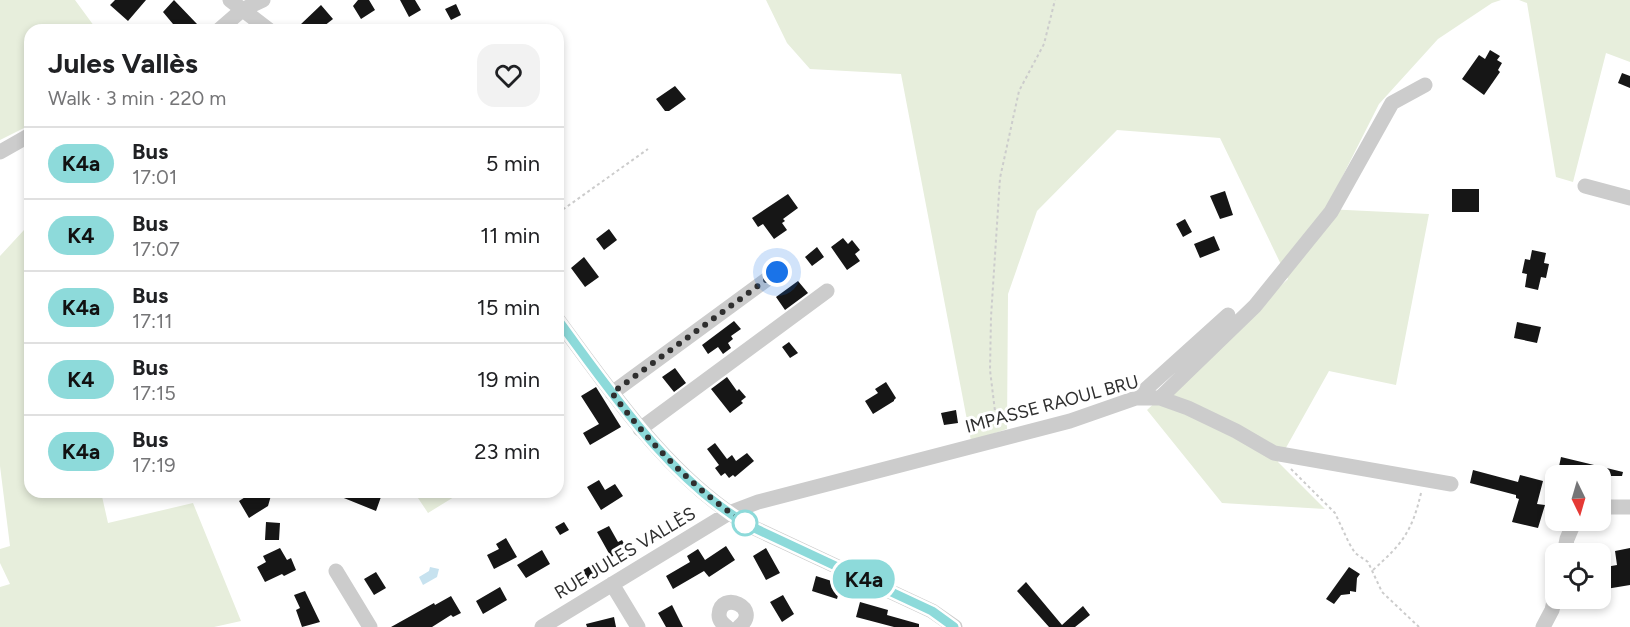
<!DOCTYPE html>
<html lang="en">
<head>
<meta charset="utf-8">
<style>
  body { margin:0; font-family:Figtree,sans-serif; background:#f2f2f2; color:#202124; height:100vh; display:flex; flex-direction:column; font-size:22px; white-space:nowrap }
  * { box-sizing:border-box; margin:0 }
  p { font-size:20px; color:#757577 }
  .icon { flex:none; width:33px; height:33px; fill:none; stroke:currentColor; stroke-width:2; stroke-linecap:round; stroke-linejoin:round }
  .map { position:relative; flex:1; overflow:hidden }
  .side { position:absolute; left:24px; top:24px; width:540px; height:474px; display:flex; flex-direction:column; background:#fff; border-radius:18px; box-shadow:0 3px 9px #0003 }
  .side>* { flex:none }
  .badge { padding:0 12px; border-radius:20px; font-size:21px; line-height:39px }
  .needle { width:39px; rotate:175deg }
  .controls { position:absolute; left:1545px; top:465px; display:grid; gap:12px }
  .controls a { display:grid; place-items:center; width:66px; height:66px; border-radius:12px; background:#fff; box-shadow:0 3px 9px #0003; font-size:30px }
  .you { position:absolute; width:30px; height:30px; margin:-15px; border:4px solid #fff; border-radius:50%; background:#1a73e8; box-shadow:0 0 0 9px #1a73e833 }
  .map>.badge { position:absolute; translate:-50% -50%; box-shadow:0 0 0 3px #fff }
  .round { display:grid; place-items:center; flex:none; width:63px; height:63px; border-radius:18px; background:#f2f2f2 }
  .overview { display:flex; align-items:center; justify-content:space-between; height:102px; padding:0 24px }
  h1 { font-size:28px; font-weight:700; line-height:45px }
  ul { padding:0; list-style:none }
  li { display:flex; align-items:center; gap:18px; height:72px; padding:0 24px; border-top:2px solid #e0e0e0 }
  li div { flex:1 }
  li b { display:block; font-size:22px }
  li em { font-style:normal }
  li .badge { min-width:66px; font-weight:700; text-align:center }
  .map>svg:first-child { display:block }
  .green { fill:#e7eedc }
  .water { fill:#c7e2ef }
  .building { fill:#161616 }
  .lines { fill:none; stroke-linecap:round; stroke-linejoin:round }
  .path { stroke:#ccc; stroke-width:2; stroke-dasharray:3 3; stroke-linecap:butt }
  .minor { stroke:#ccc; stroke-width:15 }
  .line-casing { stroke:#fff; stroke-width:14 }
  .line { stroke:#8ddada; stroke-width:9 }
  .walk { stroke:#2f2f2f; stroke-width:6; stroke-dasharray:0 10.8 }
  .stop-dot { fill:#fff; stroke:#8ddada; stroke-width:3 }
  .labels { text-anchor:middle; dominant-baseline:central; stroke-width:6; stroke-linejoin:round; paint-order:stroke }
  .street-label { font-size:18px; fill:#2f2f2f; stroke:#fff }
</style>
</head>
<body>
<div class="map">
<svg width="1630" height="627" viewBox="0 0 1630 627">
  <rect width="100%" height="100%" fill="#fff"/>
  <path class="green" d="M 0,0 L 75,0 L 97,30 L 30,30 L 30,125 L 0,140 Z
    M 766,0 L 1501,0 L 1492,3 L 1438,39 L 1379,104 L 1326,209 L 1429,214 L 1396,385 L 1329,371 L 1278,462 L 1325,509 L 1222,503 L 1147,410 L 1288,279 L 1220,138 L 1117,130 L 1037,211 L 1008,294 L 1007,429 L 971,441 L 901,74 L 810,69 L 787,43 Z
    M 1519,0 L 1630,0 L 1630,62 L 1606,53 L 1573,182 L 1556,177 L 1527,3 Z
    M 24,230 L 30,237 L 30,492 L 101,492 L 108,523 L 193,503 L 241,621 L 214,627 L 0,627 L 0,587 L 10,584 L 0,563 L 0,549 L 10,546 L 0,466 L 0,256 Z
    M 414,492 L 462,492 L 428,513 Z"/>
  <path class="water" d="M 430,567 L 439,569 L 437,577 L 423,585 L 419,577 L 429,571 Z"/>
  <path class="building" d="M 115,0 L 146,0 L 128,21 L 110,5 Z
    M 174,0 L 197,24 L 192,30 L 178,30 L 163,12 Z
    M 358,0 L 369,0 L 375,10 L 361,19 L 353,6 Z
    M 400,0 L 415,0 L 421,10 L 409,17 Z
    M 456,4 L 461,15 L 451,20 L 445,9 Z
    M 321,5 L 333,19 L 319,30 L 304,30 L 300,25 Z
    M 1490,50 L 1500,56 L 1497,60 L 1502,63 L 1498,70 L 1500,72 L 1484,95 L 1462,79 L 1479,55 L 1485,59 Z
    M 1622,73 L 1630,76 L 1630,88 L 1618,83 Z
    M 675,86 L 686,99 L 669,111 L 665,111 L 656,99 Z
    M 1452,189 L 1479,189 L 1479,212 L 1452,212 Z
    M 1225,191 L 1233,215 L 1220,219 L 1210,196 Z
    M 788,194 L 798,208 L 783,219 L 785,221 L 782,223 L 787,230 L 774,239 L 763,224 L 758,227 L 752,218 Z
    M 1185,219 L 1192,232 L 1183,237 L 1176,224 Z
    M 609,229 L 617,240 L 604,250 L 596,239 Z
    M 1214,236 L 1220,250 L 1200,258 L 1194,244 Z
    M 843,238 L 848,244 L 852,240 L 860,250 L 855,254 L 860,261 L 847,270 L 831,247 Z
    M 817,247 L 824,257 L 812,266 L 805,257 Z
    M 1532,250 L 1546,253 L 1544,263 L 1549,264 L 1546,278 L 1541,277 L 1538,290 L 1525,287 L 1527,274 L 1522,273 L 1525,259 L 1530,260 Z
    M 584,257 L 599,277 L 585,287 L 571,268 Z
    M 798,281 L 808,293 L 785,310 L 776,297 Z
    M 734,321 L 741,329 L 731,336 L 733,339 L 728,343 L 731,348 L 723,354 L 718,347 L 708,354 L 702,345 Z
    M 1517,322 L 1541,327 L 1537,343 L 1514,338 Z
    M 789,342 L 798,353 L 790,358 L 782,347 Z
    M 675,368 L 686,383 L 674,392 L 662,377 Z
    M 727,377 L 737,391 L 739,389 L 746,397 L 741,401 L 743,403 L 730,413 L 711,389 Z
    M 886,382 L 896,398 L 894,400 L 894,401 L 873,414 L 865,401 L 878,393 L 875,389 Z
    M 596,387 L 621,427 L 590,445 L 583,433 L 599,424 L 581,396 Z
    M 956,410 L 958,423 L 944,425 L 941,413 Z
    M 715,443 L 727,459 L 732,455 L 736,461 L 747,453 L 754,461 L 735,477 L 733,475 L 729,478 L 725,473 L 721,476 L 715,468 L 719,465 L 707,449 Z
    M 1561,457 L 1623,472 L 1622,476 L 1611,476 L 1606,497 L 1600,497 L 1600,476 L 1557,476 Z
    M 1473,470 L 1518,482 L 1520,475 L 1543,481 L 1537,504 L 1545,505 L 1538,528 L 1512,522 L 1519,499 L 1516,498 L 1516,495 L 1470,483 Z
    M 599,480 L 605,490 L 615,484 L 623,496 L 601,510 L 587,487 Z
    M 253,492 L 272,492 L 268,506 L 249,518 L 239,501 Z
    M 329,492 L 376,492 L 382,494 L 376,511 Z
    M 266,522 L 280,523 L 279,540 L 265,540 Z
    M 564,522 L 569,530 L 560,535 L 555,527 Z
    M 609,526 L 618,542 L 622,540 L 627,549 L 611,557 L 597,532 Z
    M 506,538 L 517,557 L 494,569 L 487,555 L 499,549 L 496,544 Z
    M 726,546 L 735,560 L 709,577 L 704,571 L 673,589 L 666,576 L 690,562 L 687,556 L 698,549 L 705,560 Z
    M 280,548 L 287,560 L 291,558 L 296,570 L 284,576 L 282,574 L 265,582 L 257,567 L 266,562 L 263,556 Z
    M 766,548 L 780,573 L 766,580 L 753,556 Z
    M 1630,548 L 1630,585 L 1600,590 L 1600,568 L 1617,565 L 1615,551 Z
    M 542,550 L 550,564 L 526,578 L 517,565 Z
    M 590,566 L 597,576 L 581,585 L 575,575 Z
    M 1349,567 L 1360,574 L 1357,578 L 1356,592 L 1350,591 L 1350,594 L 1341,595 L 1334,604 L 1326,599 Z
    M 376,572 L 386,588 L 374,595 L 364,579 Z
    M 816,576 L 841,584 L 837,599 L 812,591 Z
    M 1026,582 L 1062,625 L 1083,606 L 1090,615 L 1075,627 L 1049,627 L 1017,591 Z
    M 500,587 L 507,600 L 483,614 L 476,601 Z
    M 305,591 L 320,622 L 302,627 L 296,610 L 300,608 L 294,595 Z
    M 783,595 L 794,614 L 782,622 L 770,602 Z
    M 451,596 L 461,613 L 453,617 L 451,615 L 432,627 L 391,627 L 434,603 L 435,605 Z
    M 860,602 L 888,610 L 887,615 L 919,624 L 919,627 L 894,627 L 856,617 Z
    M 672,605 L 683,627 L 666,627 L 658,613 Z
    M 614,617 L 616,627 L 587,627 L 586,624 Z"/>
  <g class="lines">
    <path class="path" d="M 558,213 L 648,149
      M 997,428 L 990,370 L 991,317 L 1000,178 L 1019,91 L 1044,44 L 1055,0
      M 1291,469 L 1335,513 L 1349,543 L 1355,553 L 1368,562 L 1382,592 L 1419,627
      M 1373,570 C 1402,544 1412,532 1421,493"/>
    <path class="minor" d="M 230,0 L 269,30
      M 219,30 L 242,10 L 263,0
      M 0,152 L 30,135
      M 1585,186 L 1630,198
      M 558,320 C 612,393 670,479 750,526 L 932,611 L 955,627
      M 612,393 L 777,272
      M 1136,398 L 1228,315
      M 1160,398 L 1255,306 L 1331,212 L 1392,103 L 1425,85
      M 640,429 L 827,291
      M 1600,507 L 1630,507
      M 1564,554 L 1567,539 L 1575,520
      M 336,571 L 370,627
      M 612,584 L 638,627
      M 542,627 L 729,513 L 758,502 L 1070,421 L 1136,398 L 1160,398 L 1188,408 L 1236,431 L 1274,453 L 1451,484
      M 727,627 C 723,624 719,621 719,615 C 720,589 763,608 739,627
      M 1543,627 L 1552,610 L 1556,593"/>
  </g>
  <g class="lines">
    <g class="line-casing">
      <path id="line" d="M 558,320 C 612,393 670,480 750,526 L 932,611 L 954,627"/>
    </g>
    <use href="#line" class="line"/>
    <path class="walk" d="M 745,523 C 694,489 648,442 612,393 L 777,272"/>
  </g>
  <circle class="stop-dot" cx="745" cy="523" r="12"/>
  <g class="labels">
    <g class="street-label">
      <text transform="translate(1052 404) rotate(-15)">IMPASSE RAOUL BRU</text>
      <text transform="translate(625 553) rotate(-31)">RUE JULES VALLÈS</text>
    </g>
  </g>
</svg>
<div class="controls">
<a><svg class="needle" viewBox="-14 -14 28 28"><path d="M0-13l5 13h-10z" fill="#e53935"/><path d="M0 13l5-13h-10z" fill="#757577"/></svg></a>
<a><svg class="icon" aria-label="locate" viewBox="0 0 24 24"><circle cx="12" cy="12" r="6"/><path d="M12 2v4M12 18v4M2 12h4M18 12h4"/></svg></a>
</div>
<div class="you" style="left:777px;top:272px"></div>
<b class="badge" style="left:864px;top:579px;background:#8ddada;color:#111">K4a</b>
<section class="side">
<div class="overview"><div><h1>Jules Vallès</h1><p>Walk · 3 min · 220 m</p></div><a class="round"><svg class="icon" aria-label="heart" viewBox="0 0 24 24"><path d="M12 20l-8-8c-3-5 5-10 8-4 3-6 11-1 8 4z"/></svg></a></div>
<ul>
<li><span class="badge" style="background:#8ddada;color:#111">K4a</span><div><b>Bus</b><p>17:01</p></div><em>5 min</em></li>
<li><span class="badge" style="background:#8ddada;color:#111">K4</span><div><b>Bus</b><p>17:07</p></div><em>11 min</em></li>
<li><span class="badge" style="background:#8ddada;color:#111">K4a</span><div><b>Bus</b><p>17:11</p></div><em>15 min</em></li>
<li><span class="badge" style="background:#8ddada;color:#111">K4</span><div><b>Bus</b><p>17:15</p></div><em>19 min</em></li>
<li><span class="badge" style="background:#8ddada;color:#111">K4a</span><div><b>Bus</b><p>17:19</p></div><em>23 min</em></li>
</ul>
</section>
</div>
</body>
</html>
